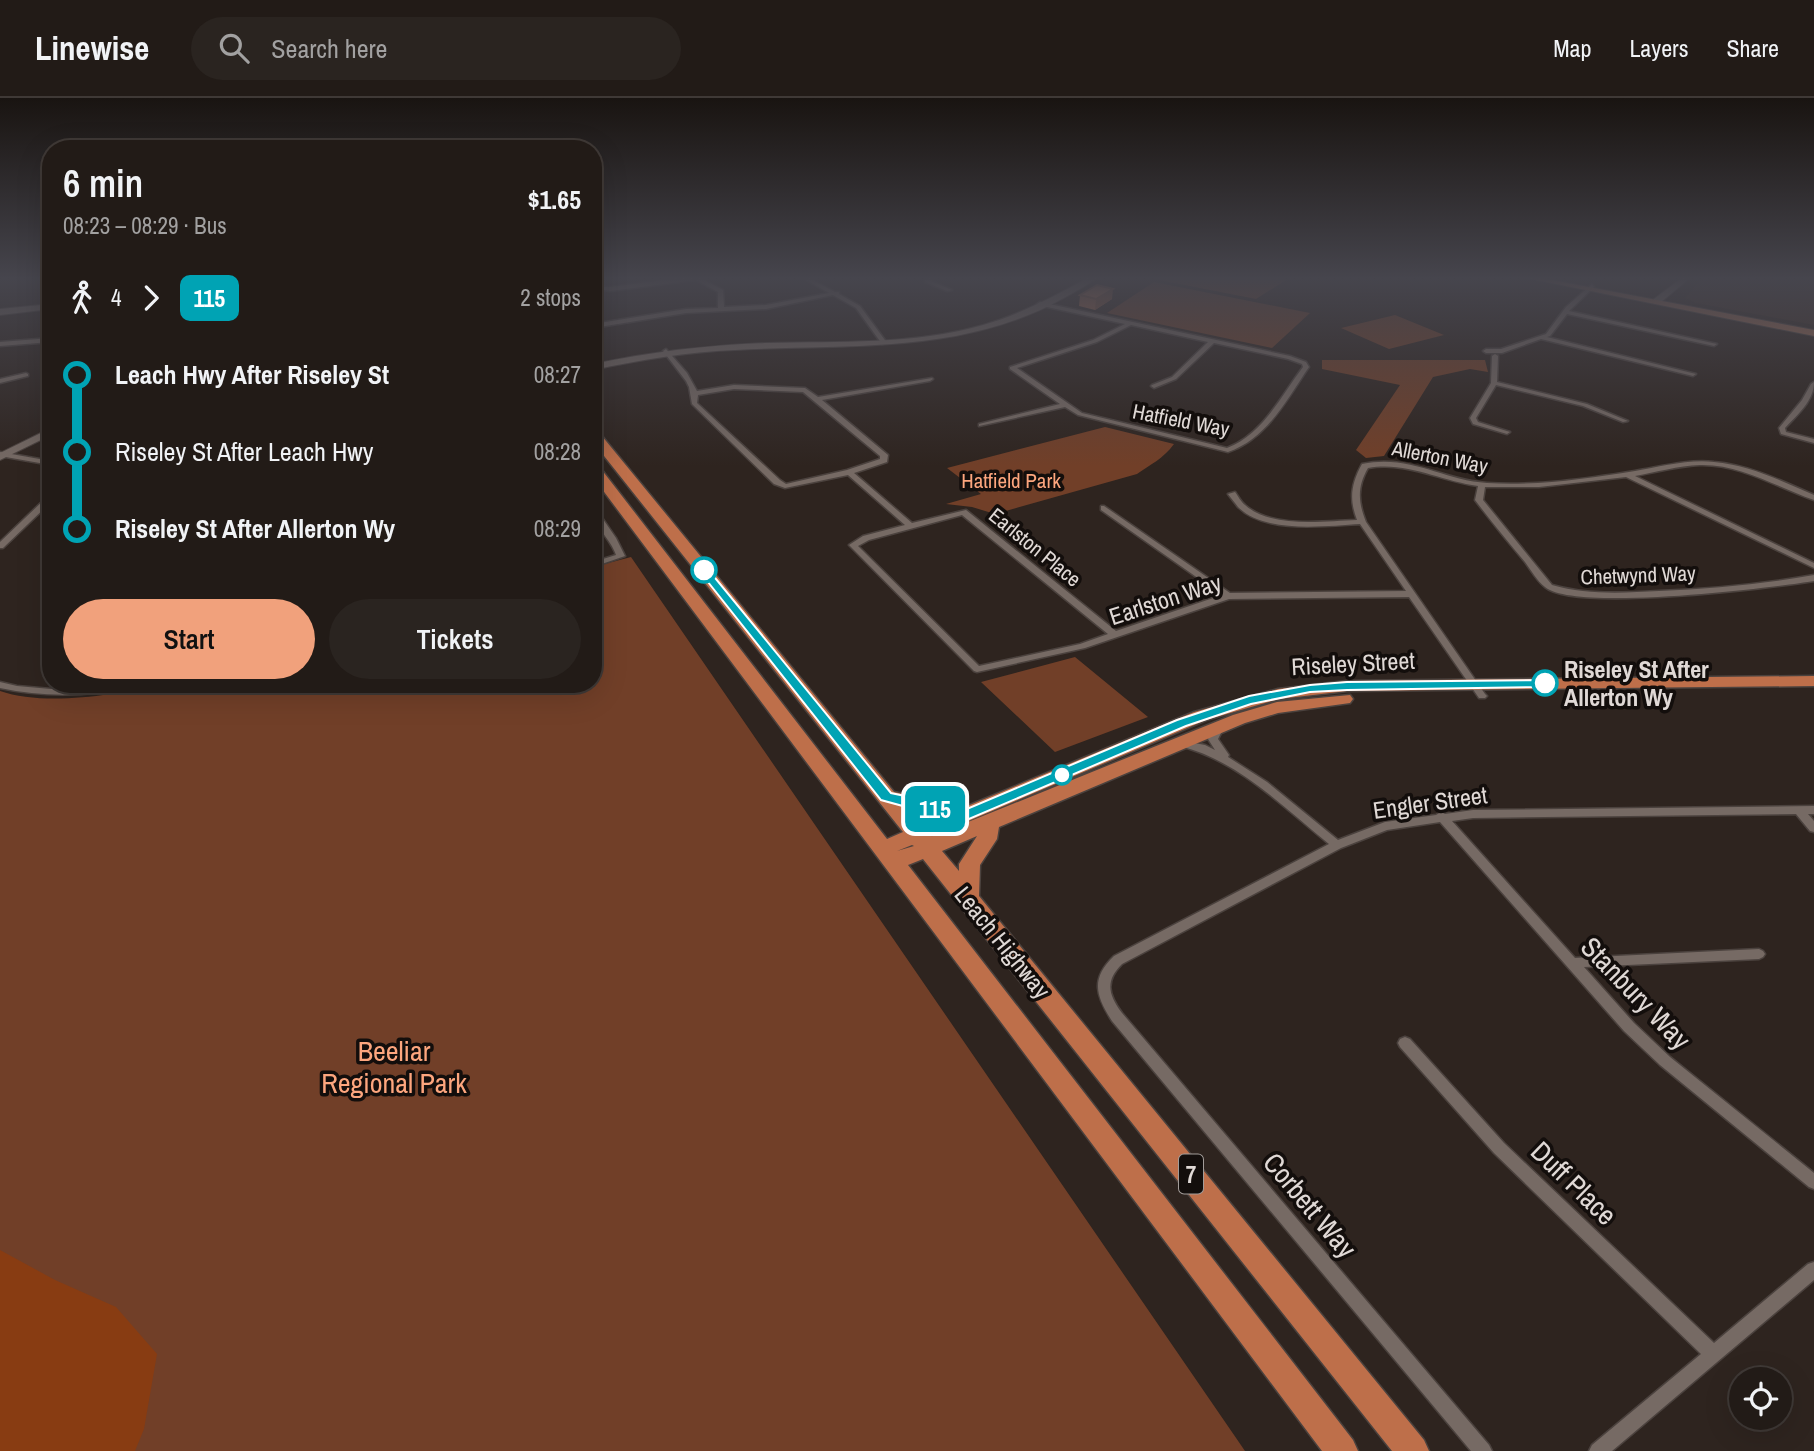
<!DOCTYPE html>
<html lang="en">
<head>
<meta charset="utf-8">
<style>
  body { margin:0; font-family:"Archivo Narrow",sans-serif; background:#2a2420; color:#f1f3f6; height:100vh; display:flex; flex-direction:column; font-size:26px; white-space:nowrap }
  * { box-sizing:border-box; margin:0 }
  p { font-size:23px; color:#a2a1a1 }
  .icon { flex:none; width:38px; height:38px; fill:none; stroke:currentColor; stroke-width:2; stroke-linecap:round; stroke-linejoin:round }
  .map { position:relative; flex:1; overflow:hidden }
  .side { position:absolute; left:42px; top:42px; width:560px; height:553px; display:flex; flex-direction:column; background:#221b17; border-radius:28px; box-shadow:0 7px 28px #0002,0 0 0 2px #3f3936 }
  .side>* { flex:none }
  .badge { padding:0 14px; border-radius:10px; font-size:24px; line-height:46px }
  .fabs { position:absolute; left:1729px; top:1269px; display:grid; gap:14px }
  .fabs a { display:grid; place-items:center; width:63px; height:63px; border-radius:50%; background:#221b17; box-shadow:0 7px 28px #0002,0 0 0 2px #3f3936; font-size:35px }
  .map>.badge { position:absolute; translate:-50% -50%; box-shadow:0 0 0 4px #fff }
  .legs { display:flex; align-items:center; gap:10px; height:77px; padding:0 21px; font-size:23px }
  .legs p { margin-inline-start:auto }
  .headline { display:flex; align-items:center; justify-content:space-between; height:119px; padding:0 21px }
  h1 { font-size:38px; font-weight:600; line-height:52px }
  .cta { display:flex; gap:14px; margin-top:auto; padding:14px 21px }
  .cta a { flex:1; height:80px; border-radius:42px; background:#f1a17c; color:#111; font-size:28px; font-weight:600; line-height:80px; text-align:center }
  .cta a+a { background:#2a2420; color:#f1f3f6 }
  ul { padding:0 21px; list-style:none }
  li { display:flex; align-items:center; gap:24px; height:77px; font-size:26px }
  li i { display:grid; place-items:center; width:10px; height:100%; margin:0 9px; background:currentColor }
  li i::after { content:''; width:18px; height:18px; margin:-9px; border:5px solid; border-radius:50%; background:#221b17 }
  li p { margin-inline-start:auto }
  li:first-child i { background:linear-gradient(#0000 50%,currentColor 0) }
  li:last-child i { background:linear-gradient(currentColor 50%,#0000 0) }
  header { display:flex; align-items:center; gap:42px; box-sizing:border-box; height:98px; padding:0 35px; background:#221b17; border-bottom:2px solid #3f3936 }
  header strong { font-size:33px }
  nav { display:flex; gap:38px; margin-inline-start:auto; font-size:24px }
  .search { width:490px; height:63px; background:#2a2420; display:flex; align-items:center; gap:18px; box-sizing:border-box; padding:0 24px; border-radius:38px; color:#a2a1a1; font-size:26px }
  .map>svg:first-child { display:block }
  .built { fill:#3b2b23 }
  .green { fill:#713f28 }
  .water { fill:#883c12 }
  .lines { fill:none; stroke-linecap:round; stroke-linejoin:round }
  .street-casing { stroke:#4b423e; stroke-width:3 }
  .secondary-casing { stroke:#4b423e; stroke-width:2 }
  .primary-casing { stroke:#4b423e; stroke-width:2 }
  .highway-casing { stroke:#4b423e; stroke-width:3 }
  .street { fill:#766a64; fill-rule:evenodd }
  .secondary { fill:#766a64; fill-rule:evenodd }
  .primary { fill:#a16d54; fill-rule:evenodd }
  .highway { fill:#be6f4a; fill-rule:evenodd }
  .wall { fill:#b46c4b }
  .shaded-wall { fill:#92583d }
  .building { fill:#d17e57; stroke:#92583d; stroke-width:2 }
  .line-1 { fill:#00a3b4; stroke:#fff; stroke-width:2 }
  .stop-1-dot { fill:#fff; stroke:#00a3b4; stroke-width:3.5 }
  .labels { text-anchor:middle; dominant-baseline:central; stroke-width:7; stroke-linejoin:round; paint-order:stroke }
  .far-street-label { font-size:21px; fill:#e0d9d6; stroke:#130e0c }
  .far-park-label { font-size:21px; fill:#fda67e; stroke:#130e0c }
  .shield { fill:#130e0c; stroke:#a29c99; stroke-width:2 }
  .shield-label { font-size:23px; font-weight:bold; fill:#e0d9d6 }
  .street-label { font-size:24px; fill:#e0d9d6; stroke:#130e0c }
  .stop-label { font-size:24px; font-weight:bold; fill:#e0d9d6; stroke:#130e0c; text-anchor:start }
  .near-street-label { font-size:28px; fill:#e0d9d6; stroke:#130e0c }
  .near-park-label { font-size:28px; fill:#fda67e; stroke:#130e0c }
</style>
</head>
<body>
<header>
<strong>Linewise</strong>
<div class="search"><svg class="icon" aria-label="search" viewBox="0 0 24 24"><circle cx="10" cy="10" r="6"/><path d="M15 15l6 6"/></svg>Search here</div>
<nav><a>Map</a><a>Layers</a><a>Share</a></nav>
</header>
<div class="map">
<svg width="1814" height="1353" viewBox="0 0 1814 1353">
  <rect width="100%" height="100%" fill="#2e241f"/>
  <path class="built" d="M 1703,179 L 1814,179 L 1814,227 L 1696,205 L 1685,200 Z"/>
  <path class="green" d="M 1152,179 L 1286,179 L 1282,180 L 1286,182 L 1256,201 L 1149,180 Z
    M 1154,184 L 1310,215 L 1272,250 L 1107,215 Z
    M 1395,217 L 1444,237 L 1389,251 L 1341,230 Z
    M 1322,262 L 1485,262 L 1488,274 L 1470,271 L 1433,279 L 1384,358 L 1366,360 L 1356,352 L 1400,287 L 1322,271 Z
    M 1105,329 L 1174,346 C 1163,361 1151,366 1137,376 L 995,416 L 972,409 L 946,406 L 981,396 L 947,370 Z
    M 631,459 L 1245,1353 L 0,1353 L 0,593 C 42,608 116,598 158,586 L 593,586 L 593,469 Z
    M 1075,559 L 1148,619 L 1055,654 L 981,584 Z"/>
  <path class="water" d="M 0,1152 L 55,1182 L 116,1209 L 157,1256 L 144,1331 L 135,1353 L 0,1353 Z"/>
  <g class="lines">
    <g class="street-casing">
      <path id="street" d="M 686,179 L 699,179 L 723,192 L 724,209 L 766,207 L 829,195 L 801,179 L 807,179 L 835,194 L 839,194 L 839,196 L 860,208 L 887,245 L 882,246 L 856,210 L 833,197 L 766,211 L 686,215 L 593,230 L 593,226 L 686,211 L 718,210 L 718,194 L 696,182 L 610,193 L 600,191 L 593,185 L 593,180 L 604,189 L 610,189 Z
        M 930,179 L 936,179 L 931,183 L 952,192 L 947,193 L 925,184 L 925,182 Z
        M 1592,186 L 1594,189 L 1569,213 L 1717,246 L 1714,248 L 1567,216 L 1550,238 L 1547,239 L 1696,276 L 1693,278 L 1541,241 L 1502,255 L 1486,255 L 1483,253 L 1486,251 L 1501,251 L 1546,236 L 1566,209 Z
        M 1040,204 L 1290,258 L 1306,264 L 1309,269 C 1287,301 1267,341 1228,354 L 1078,317 L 1065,309 L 979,328 L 979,326 L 1060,306 L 1010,271 L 1010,269 L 1093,242 L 1125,226 L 1038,207 L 1037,206 ZM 1131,227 L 1208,244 L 1172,279 L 1152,287 L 1151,288 L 1154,290 L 1176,281 L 1214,245 L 1288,261 L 1302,266 L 1303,269 C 1281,298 1263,336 1227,350 L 1082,315 L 1017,270 L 1097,244 Z
        M 51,240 L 51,244 L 0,248 L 0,244 Z
        M 666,251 L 687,275 L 697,293 L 734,287 L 805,290 L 818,299 L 932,280 L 933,281 L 930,283 L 822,302 L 888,357 L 887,364 L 854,375 L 912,425 L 966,412 L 1116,533 L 1222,497 L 1101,412 L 1101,408 L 1104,408 L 1230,495 L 1406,493 L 1360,426 C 1325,428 1265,436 1238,409 C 1235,405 1231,400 1228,396 L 1235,394 C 1238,398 1241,404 1245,407 C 1272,431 1324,423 1357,422 C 1349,401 1351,386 1362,366 C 1410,356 1442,382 1487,385 C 1536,388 1586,381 1635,373 C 1660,369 1688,361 1714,364 C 1749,367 1782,383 1814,397 L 1814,402 C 1776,389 1741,366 1700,367 C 1678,368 1656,374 1635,378 L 1814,465 L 1814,470 L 1626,379 L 1539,389 L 1485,389 L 1483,402 L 1552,487 C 1586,497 1623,495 1659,493 C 1711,491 1763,486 1814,477 L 1814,483 C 1771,490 1574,514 1545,489 C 1537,483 1531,472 1525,464 C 1508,444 1491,423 1475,402 L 1478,388 C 1440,383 1407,363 1368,370 C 1357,389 1358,404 1366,424 L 1485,596 L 1487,598 L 1485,600 L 1479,600 L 1409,499 L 1229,501 L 1085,550 L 977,574 L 974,573 L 849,447 L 863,438 L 905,427 L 848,377 L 785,390 L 774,386 L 692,306 L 689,289 L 686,283 L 663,253 ZM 734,291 L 803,294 L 880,358 L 880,361 L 847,372 L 786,386 L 780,382 L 697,305 L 698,297 ZM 962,417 L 1108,536 L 1080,546 L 979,568 L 858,448 L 869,442 Z
        M 1495,256 L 1498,258 L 1497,284 L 1587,306 L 1628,323 L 1623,324 L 1583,308 L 1496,287 L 1476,320 L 1478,324 L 1510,334 L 1507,336 L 1473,326 L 1470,320 L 1491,285 L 1492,258 Z
        M 26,275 L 28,276 L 28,278 L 0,285 L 0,281 Z
        M 1814,284 C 1814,303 1797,317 1785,330 L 1786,334 L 1814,341 L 1814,345 L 1781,336 L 1779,330 L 1802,302 L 1811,286 Z
        M 0,354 L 51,363 L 51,367 L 0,358 Z
        M 48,398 L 51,398 L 51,404 L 3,450 L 0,450 L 0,444 Z
        M 593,411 L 596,411 L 616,440 L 625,458 L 593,469 L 593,464 L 616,457 C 611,441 593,428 593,411 Z
        M 0,584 L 17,588 L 51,591 L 142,586 L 137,589 C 91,598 46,600 0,590 Z
        M 1219,626 L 1224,629 L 1218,641 L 1229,657 L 1228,659 L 1267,684 L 1338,742 L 1385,724 L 1436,717 L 1441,714 L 1445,716 L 1473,712 L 1814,708 L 1814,716 L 1808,716 L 1814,723 L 1814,734 L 1810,733 L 1796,716 L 1473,720 L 1452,723 L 1575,860 L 1759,851 L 1763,853 L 1765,856 L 1763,859 L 1759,861 L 1584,869 L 1634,925 L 1670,959 L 1814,1075 L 1814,1091 L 1809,1089 L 1660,967 L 1624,933 L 1440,724 L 1387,732 L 1341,750 L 1122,866 C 1105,883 1108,896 1122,915 L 1489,1347 L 1492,1353 L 1471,1353 L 1112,923 C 1096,898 1090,881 1114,858 L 1329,746 C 1283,709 1239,663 1180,648 L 1179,646 L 1184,643 L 1205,647 L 1215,652 L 1208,641 L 1215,627 Z
        M 1405,939 L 1410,941 L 1504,1045 L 1714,1245 L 1808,1166 L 1814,1164 L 1814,1182 L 1612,1353 L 1589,1353 L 1592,1347 L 1701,1256 L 1494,1055 L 1400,949 L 1398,945 L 1400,941 Z"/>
    </g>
    <g class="secondary-casing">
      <path id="secondary" d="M 1089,179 L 1098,179 C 1087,188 1074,194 1062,201 C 961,257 846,246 735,252 C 687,254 640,262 593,272 L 593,266 C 651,254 708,247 767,245 C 839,243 913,247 983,227 C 1021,216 1055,198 1089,179 Z
        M 1683,179 L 1691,179 L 1660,205 L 1654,205 L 1654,201 Z
        M 51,206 L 51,211 L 0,217 L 0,211 Z
        M 51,330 L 51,337 L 0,362 L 0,355 Z"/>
    </g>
    <g class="primary-casing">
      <path id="primary" d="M 1521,179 L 1536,179 L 1814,232 L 1814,238 Z"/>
    </g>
    <g class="highway-casing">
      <path id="highway" d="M 593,331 L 597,332 L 894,694 L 965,709 L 1194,614 L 1278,591 L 1347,583 L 1814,578 L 1814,588 L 1347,593 L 1279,601 L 1206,622 L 931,739 L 1233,617 L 1277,604 L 1350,597 L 1353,601 L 1350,605 L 1278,615 L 1245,625 L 999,729 L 997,741 L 980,767 L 979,798 L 1424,1342 L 1429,1353 L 1392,1353 L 923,761 L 908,767 L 1353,1342 L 1358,1353 L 1322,1353 L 593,379 L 593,366 L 598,367 L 887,741 L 903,734 L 593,344 ZM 908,712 L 939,719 L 921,727 ZM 977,738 L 959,766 L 959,773 L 942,753 ZM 912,747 L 914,748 L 897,753 Z"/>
    </g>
    <use href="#street" class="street"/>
    <use href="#secondary" class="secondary"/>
    <use href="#primary" class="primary"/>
    <use href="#highway" class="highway"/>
  </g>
  <path class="wall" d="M 1080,197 L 1112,201 L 1095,212 L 1079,208 Z"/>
  <path class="shaded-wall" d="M 1113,191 L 1112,201 L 1095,212 L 1096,201 Z"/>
  <path class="building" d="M 1097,187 L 1113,191 L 1096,201 L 1080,197 Z"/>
  <linearGradient id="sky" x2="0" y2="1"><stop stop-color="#191411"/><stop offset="0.49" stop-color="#46454d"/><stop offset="1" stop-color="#46454d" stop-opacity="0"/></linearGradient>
  <rect width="1814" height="368" fill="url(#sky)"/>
  <path class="line-1" d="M 700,470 L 707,470 L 891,695 L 967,711 L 1177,622 L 1249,598 L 1310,587 L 1347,584 L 1545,582 L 1551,585 L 1545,589 L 1347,592 L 1310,594 L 1251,606 L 1186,628 L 969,721 L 932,716 L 881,702 L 700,474 Z"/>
  <g class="stop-1-dot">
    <circle cx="704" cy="472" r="12"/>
    <circle cx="1545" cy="585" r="12"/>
    <circle cx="1062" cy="677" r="9"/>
  </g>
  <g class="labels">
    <g class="far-street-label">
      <text transform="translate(1181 322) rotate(11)">Hatfield Way</text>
      <text transform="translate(1440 359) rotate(11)">Allerton Way</text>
      <text transform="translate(1035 449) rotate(39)">Earlston Place</text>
      <text transform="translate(1638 477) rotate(-2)">Chetwynd Way</text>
    </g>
    <g class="far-park-label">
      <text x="1011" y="382">Hatfield Park</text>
    </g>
    <rect class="shield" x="1179" y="1056.5" width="24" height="39" rx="5"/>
    <g class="shield-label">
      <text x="1191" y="1076">7</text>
    </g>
    <g class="street-label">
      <text transform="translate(1165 501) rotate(-18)">Earlston Way</text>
      <text transform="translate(1353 565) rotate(-3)">Riseley Street</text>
      <text transform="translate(1430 704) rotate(-8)">Engler Street</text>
      <text transform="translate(1003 844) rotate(51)">Leach Highway</text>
    </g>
    <g class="stop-label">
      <text x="1564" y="571">Riseley St After<tspan x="1564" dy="28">Allerton Wy</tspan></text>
    </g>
    <g class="near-street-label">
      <text transform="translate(1636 895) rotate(46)">Stanbury Way</text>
      <text transform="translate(1574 1085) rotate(44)">Duff Place</text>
      <text transform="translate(1310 1107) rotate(50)">Corbett Way</text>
    </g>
    <g class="near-park-label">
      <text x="394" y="953">Beeliar<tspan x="394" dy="32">Regional Park</tspan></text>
    </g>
  </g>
</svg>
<div class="fabs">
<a><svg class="icon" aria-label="locate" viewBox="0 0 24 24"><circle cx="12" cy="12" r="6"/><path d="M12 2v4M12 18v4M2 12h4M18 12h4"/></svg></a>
</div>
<b class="badge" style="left:935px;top:711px;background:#00a3b4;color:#fff">115</b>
<section class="side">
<div class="headline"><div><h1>6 min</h1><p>08:23 – 08:29 · Bus</p></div><b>$1.65</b></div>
<div class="legs"><svg class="icon" aria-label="walk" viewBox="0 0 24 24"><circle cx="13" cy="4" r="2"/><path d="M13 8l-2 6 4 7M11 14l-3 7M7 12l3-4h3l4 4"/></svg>4<svg class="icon" aria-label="forward" viewBox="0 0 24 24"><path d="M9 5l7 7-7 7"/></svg><b class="badge" style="background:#00a3b4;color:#fff">115</b><p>2 stops</p></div>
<ul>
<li><i style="color:#00a3b4"></i><b>Leach Hwy After Riseley St</b><p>08:27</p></li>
<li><i style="color:#00a3b4"></i><span>Riseley St After Leach Hwy</span><p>08:28</p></li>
<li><i style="color:#00a3b4"></i><b>Riseley St After Allerton Wy</b><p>08:29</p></li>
</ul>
<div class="cta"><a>Start</a><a>Tickets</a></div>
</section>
</div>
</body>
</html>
